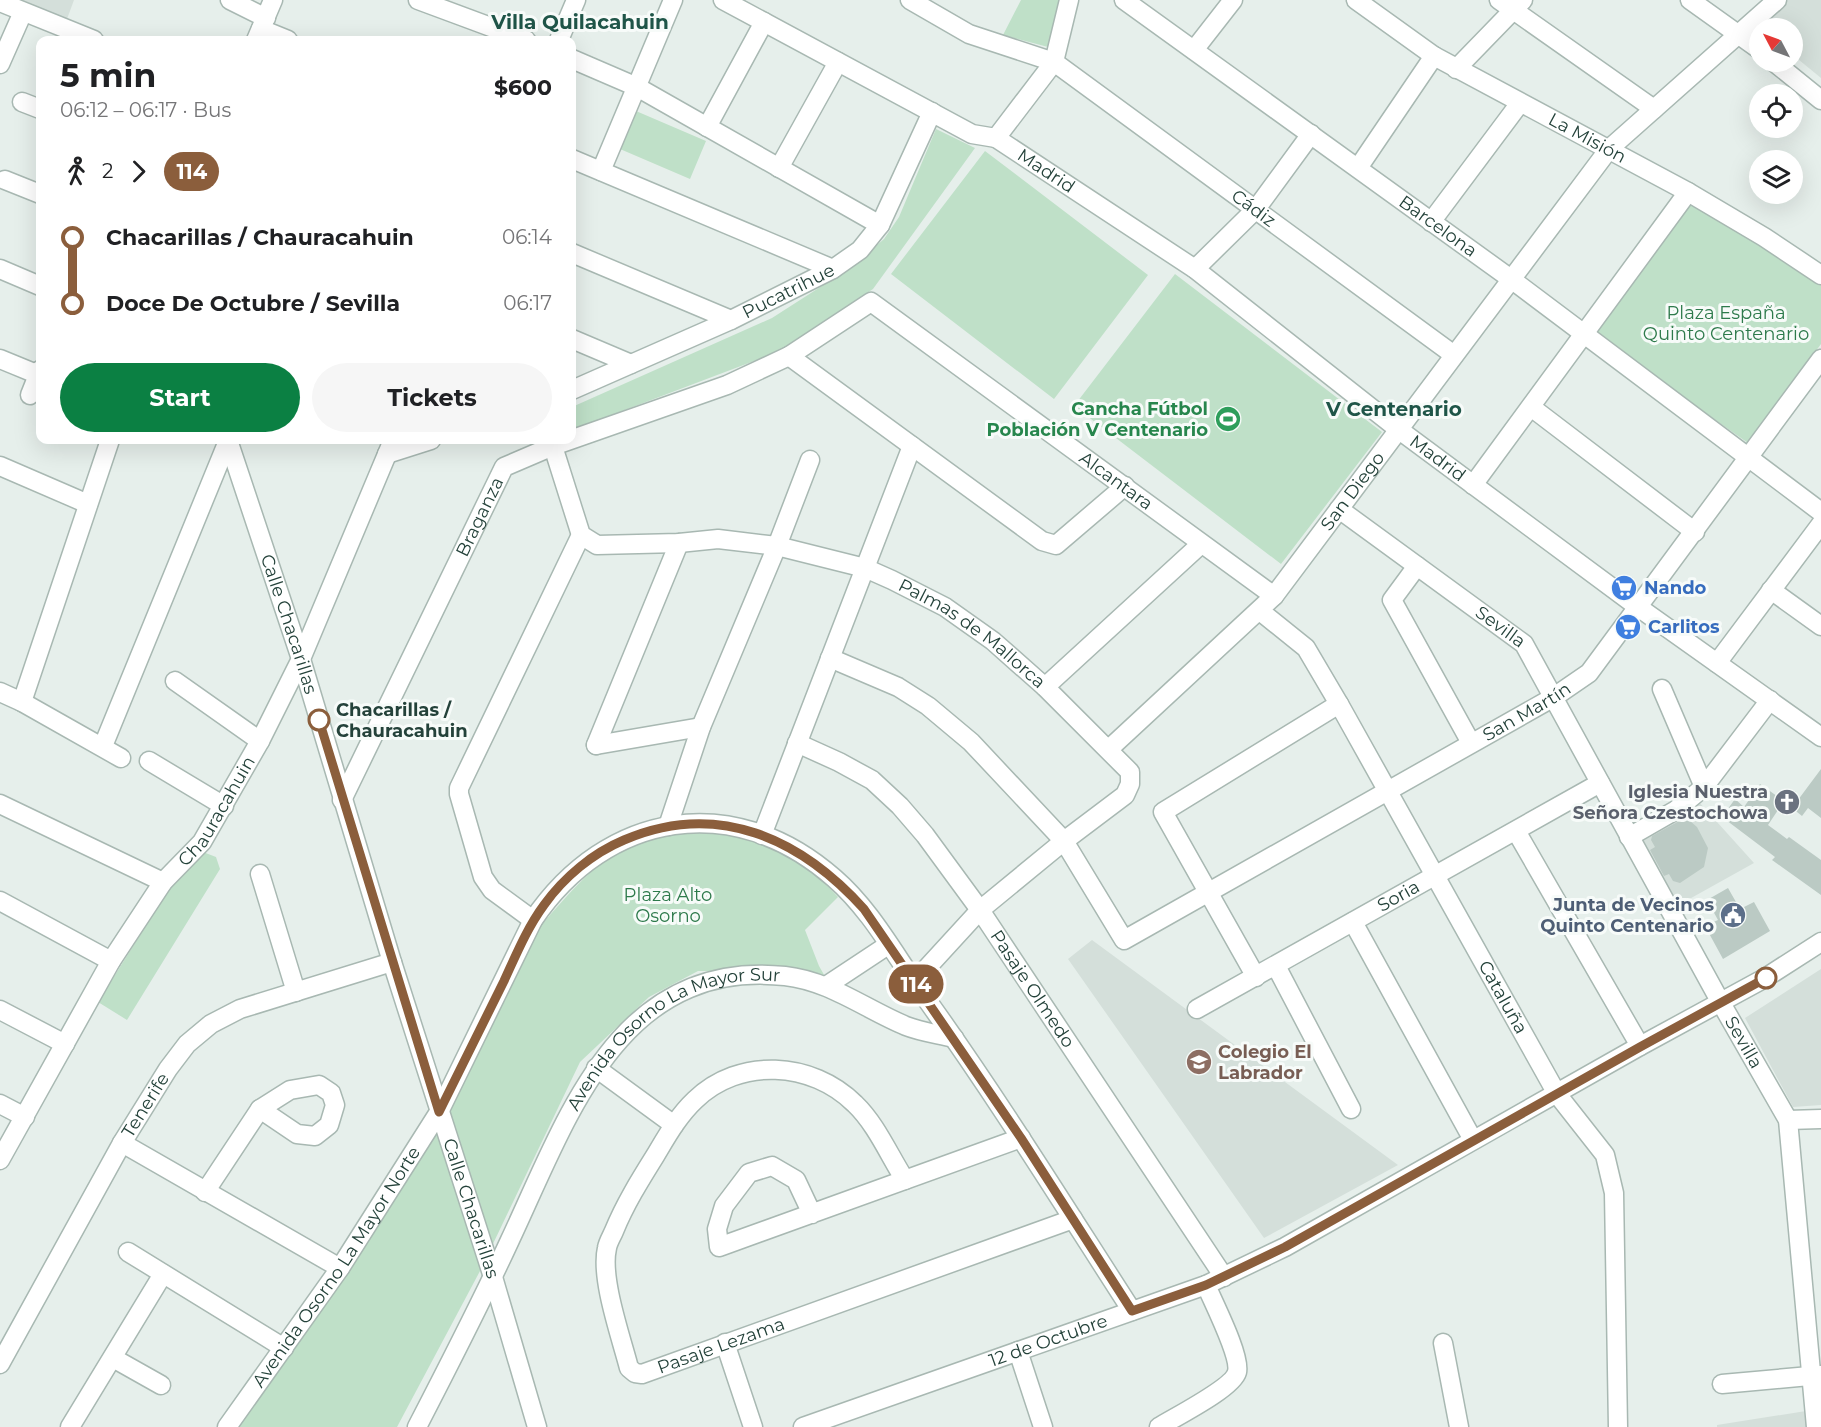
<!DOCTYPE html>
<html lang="en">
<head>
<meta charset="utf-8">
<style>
  body { margin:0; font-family:Montserrat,sans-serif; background:#f6f6f6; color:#202124; height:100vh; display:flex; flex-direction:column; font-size:22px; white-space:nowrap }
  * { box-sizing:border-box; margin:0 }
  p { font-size:20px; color:#757577 }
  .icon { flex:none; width:33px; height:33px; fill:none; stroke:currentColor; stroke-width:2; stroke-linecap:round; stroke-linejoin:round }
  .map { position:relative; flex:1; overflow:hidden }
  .side { position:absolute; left:36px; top:36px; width:540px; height:408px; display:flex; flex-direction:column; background:#fff; border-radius:12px; box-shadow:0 6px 24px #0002 }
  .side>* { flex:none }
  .badge { padding:0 12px; border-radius:20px; font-size:21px; line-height:39px }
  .needle { width:39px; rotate:311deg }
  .controls { position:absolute; left:1749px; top:18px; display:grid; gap:12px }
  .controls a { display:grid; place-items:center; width:54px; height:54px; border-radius:50%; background:#fff; box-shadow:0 6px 24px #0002; font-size:30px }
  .map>.badge { position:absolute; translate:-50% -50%; box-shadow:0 0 0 3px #fff }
  .legs { display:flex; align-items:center; gap:9px; height:66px; padding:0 24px; font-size:20px }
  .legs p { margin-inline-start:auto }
  .summary { display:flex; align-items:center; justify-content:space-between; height:102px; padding:0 24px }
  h1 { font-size:33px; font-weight:700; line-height:45px }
  .cta { display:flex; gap:12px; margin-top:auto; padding:12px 24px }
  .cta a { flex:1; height:69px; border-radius:36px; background:#0b8043; color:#fff; font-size:24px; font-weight:700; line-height:69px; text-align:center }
  .cta a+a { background:#f6f6f6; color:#202124 }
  ul { padding:0 24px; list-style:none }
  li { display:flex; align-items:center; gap:21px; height:66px; font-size:22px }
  li i { display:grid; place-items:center; width:9px; height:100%; margin:0 8px; background:currentColor }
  li i::after { content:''; width:15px; height:15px; margin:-8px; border:4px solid; border-radius:50%; background:#fff }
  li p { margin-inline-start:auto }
  li:first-child i { background:linear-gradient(#0000 50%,currentColor 0) }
  li:last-child i { background:linear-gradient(currentColor 50%,#0000 0) }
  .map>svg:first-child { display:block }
  .built { fill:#d4dfda }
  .green { fill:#bfe0c8 }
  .building { fill:#bbcac4 }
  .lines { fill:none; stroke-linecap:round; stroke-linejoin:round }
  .minor-casing { stroke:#a8b8b2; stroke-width:21 }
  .tertiary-casing { stroke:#a8b8b2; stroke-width:21 }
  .minor { stroke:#fff; stroke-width:18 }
  .tertiary { stroke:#fff; stroke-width:18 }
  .line-1-casing { stroke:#fff; stroke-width:14 }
  .line-1 { stroke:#8b5e3c; stroke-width:9 }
  .stop-1-dot { fill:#fff; stroke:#8b5e3c; stroke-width:3 }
  .labels { text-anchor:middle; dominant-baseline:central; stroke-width:6; stroke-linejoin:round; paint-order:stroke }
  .street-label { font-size:18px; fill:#24423a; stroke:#f7fbf9 }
  .park-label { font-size:18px; fill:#2d7a4b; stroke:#f7fbf9 }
  .leisure-label { font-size:18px; font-weight:bold; fill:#27864d; stroke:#f7fbf9; text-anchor:end }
  .shop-label { font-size:18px; font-weight:bold; fill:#366cbe; stroke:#f7fbf9; text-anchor:start }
  .stop-label { font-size:18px; font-weight:bold; fill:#24423a; stroke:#f7fbf9; text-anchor:start }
  .worship-label { font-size:18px; font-weight:bold; fill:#5b616d; stroke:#f7fbf9; text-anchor:end }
  .service-label { font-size:18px; font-weight:bold; fill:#4e5e75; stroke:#f7fbf9; text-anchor:end }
  .education-label { font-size:18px; font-weight:bold; fill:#785e54; stroke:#f7fbf9; text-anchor:start }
  .neighbourhood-label { font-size:20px; font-weight:bold; fill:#1f5548; stroke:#f7fbf9 }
</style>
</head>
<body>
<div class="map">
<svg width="1821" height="1427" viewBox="0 0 1821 1427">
  <rect width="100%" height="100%" fill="#e6efeb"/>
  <path class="built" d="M 21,0 L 74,0 L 67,19 Z
    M 1788,0 L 1821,0 L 1821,78 L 1793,55 L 1792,28 L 1758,28 Z
    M 1699,802 L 1754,863 L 1675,907 L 1640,839 Z
    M 1092,940 L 1398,1165 L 1264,1238 L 1068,959 Z
    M 1821,969 L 1821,1105 L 1793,1107 L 1745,1018 Z
    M 1806,1411 L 1807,1427 L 1717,1427 L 1717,1425 Z"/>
  <path class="green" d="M 1021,0 L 1060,0 L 1048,47 L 1003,35 Z
    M 636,111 L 706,141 L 690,179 L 620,149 Z
    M 936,129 L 975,148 L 873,289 L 778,352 L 572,430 L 572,407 L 772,318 L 853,266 L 884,239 L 899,217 Z
    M 985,151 L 1148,275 L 1054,399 L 891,274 Z
    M 1688,199 L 1821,285 L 1821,344 L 1748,443 L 1591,332 Z
    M 1175,274 L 1382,432 L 1281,564 L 1074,406 Z
    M 673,831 C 688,831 704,829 719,831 C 764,836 809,864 838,897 L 805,930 L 819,966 L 827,980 L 740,971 L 698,971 L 649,997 L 580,1062 L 480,1271 L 397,1427 L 239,1427 L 284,1357 L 537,930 C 565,898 601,854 641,838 C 651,835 663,833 673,831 Z
    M 203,852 L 216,857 L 220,869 L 127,1020 L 98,1002 L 167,892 Z"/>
  <path class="building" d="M 1821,769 L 1821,818 L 1808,808 L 1802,816 L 1792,808 Z
    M 1760,784 L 1784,801 L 1768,825 L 1787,839 L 1789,837 L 1821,860 L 1821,895 L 1772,860 L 1775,857 L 1722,817 L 1735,799 L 1744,807 Z
    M 1681,820 L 1690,821 L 1697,827 L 1708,848 L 1704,867 L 1680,883 L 1673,881 L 1669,874 L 1664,876 L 1650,850 L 1655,847 L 1651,840 L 1652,836 Z
    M 1728,888 L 1740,909 L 1754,902 L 1770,931 L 1723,959 L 1705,926 L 1718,920 L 1707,900 Z"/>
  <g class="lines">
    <g class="minor-casing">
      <g id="minor">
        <path d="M 230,0 L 266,18"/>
        <path d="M 418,0 L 526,40"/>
        <path d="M 723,0 L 972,134 L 996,138 L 1054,62 L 1069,0"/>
        <path id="s1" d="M 910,0 L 969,34 L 1054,62 L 1454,355"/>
        <path id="s2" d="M 1124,0 L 1511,279 L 1821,512"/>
        <path d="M 1499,0 L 1654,109"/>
        <path d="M 1690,0 L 1760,50"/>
        <path d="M 0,2 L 94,40"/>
        <path d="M 261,29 L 288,40"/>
        <path d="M 559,40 L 576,0"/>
        <path d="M 1194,50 L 1233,0"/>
        <path d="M 572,59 L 637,87 L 880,225"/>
        <path d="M 1774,62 L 1821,100"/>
        <path d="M 0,64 L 23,12"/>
        <path d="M 1456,69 L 1523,0"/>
        <path d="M 22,102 L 40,109"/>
        <path d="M 707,127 L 764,22"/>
        <path id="s3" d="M 996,138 L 1195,269 L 1398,429 L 1638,607 L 1821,737"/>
        <path d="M 572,159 L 833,269"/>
        <path d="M 779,168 L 838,62"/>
        <path d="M 1358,168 L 1434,56"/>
        <path d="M 601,171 L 673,0"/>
        <path d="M 5,180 L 40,194"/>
        <path d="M 1431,222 L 1520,103"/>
        <path d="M 572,253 L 731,320"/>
        <path d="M 0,269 L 40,286"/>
        <path d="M 1195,269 L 1256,209 L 1311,134"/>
        <path d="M 572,339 L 631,364"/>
        <path d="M 789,356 L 1042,541 L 1056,545 L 1125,486"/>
        <path d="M 0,359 L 39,375"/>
        <path id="s4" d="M 572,390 L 731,320 L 833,269 L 860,250 L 880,225 L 932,112"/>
        <path d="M 30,395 L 40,370"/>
        <path d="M 1531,407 L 1695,532"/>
        <path id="s5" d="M 551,440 L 581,535 L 597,545 L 679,543 L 718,539 L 777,546 L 865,568 L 892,580 L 945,607 L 993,641 L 1045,687 L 1130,772 L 1130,784 L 1125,795 L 1064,841 L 980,910 L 914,982"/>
        <path d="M 387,454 L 431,440"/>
        <path d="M 0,466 L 88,504"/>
        <path d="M 1473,485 L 1688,192"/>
        <path id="s6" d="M 1339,509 L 1524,644 L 1721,1003 L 1788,1120 L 1816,1427"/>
        <path d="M 1417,566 L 1392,600 L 1471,743"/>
        <path d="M 1771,590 L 1821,626"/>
        <path id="s7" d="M 1260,611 L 1306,648 L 1339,704 L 1557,1094 L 1605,1155 L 1614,1193 L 1618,1427"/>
        <path id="s8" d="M 830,658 L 898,687 L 928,706 L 971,742 L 1064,841 L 1124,940 L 1554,697 L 1589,673 L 1821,359"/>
        <path d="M 1717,663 L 1821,524"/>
        <path d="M 175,681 L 260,741"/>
        <path d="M 1045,687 L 1201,544"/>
        <path d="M 1662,689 L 1704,787"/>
        <path d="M 0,692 L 22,702 L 121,758"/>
        <path d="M 22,702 L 110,440"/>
        <path id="s9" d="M 797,743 L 839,762 L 872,780 L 900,806 L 925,835 L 980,910 L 1224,1277"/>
        <path d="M 596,745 L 679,543"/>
        <path d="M 596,745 L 701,727"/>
        <path d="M 103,746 L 228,441"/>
        <path id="s10" d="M 1109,749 L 1274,596 L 1609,149 L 1777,0"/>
        <path d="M 149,761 L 224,806"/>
        <path id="s11" d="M 342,800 L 504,467 L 553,446 L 727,385 L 789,356 L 871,302 L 1274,596"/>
        <path d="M 0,804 L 163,882"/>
        <path d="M 668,826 L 701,727 L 777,546 L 810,460"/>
        <path d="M 1516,831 L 1640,1046"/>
        <path d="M 762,835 L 912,446"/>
        <path d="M 1629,837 L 1676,810 L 1704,787 L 1770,700"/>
        <path d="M 260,874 L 296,992"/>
        <path d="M 0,901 L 111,961"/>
        <path d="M 533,920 L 492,890 L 483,877 L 459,794 L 459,788 L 581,535"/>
        <path d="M 1353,922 L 1473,1140"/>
        <path d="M 1276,966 L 1351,1109"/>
        <path d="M 1256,977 L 1163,812 L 1339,704"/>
        <path d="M 826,986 L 888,945"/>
        <path id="s12" d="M 1197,1009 L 1600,783"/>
        <path d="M 0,1010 L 65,1044"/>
        <path d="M 596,1068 L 674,1125"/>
        <path d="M 319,1085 L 331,1093 L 335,1105 L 329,1125 L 315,1136 L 297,1134 L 260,1109 L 290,1090 Z"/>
        <path d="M 0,1104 L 25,1117"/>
        <path d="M 1788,1120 L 1821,1119"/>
        <path d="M 122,1143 L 340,1268"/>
        <path id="s13" d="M 0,1160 L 111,961 L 163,882 L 202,842 L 260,741 L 301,659 L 393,440"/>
        <path id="s14" d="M 905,1180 C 889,1155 876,1124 855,1104 C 812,1061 739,1057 695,1100 C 678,1116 667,1136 655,1156 C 640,1180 625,1204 614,1231 C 612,1236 608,1242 607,1248 C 600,1278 621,1337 629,1368 L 635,1373 L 642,1374 L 1073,1219"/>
        <path d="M 205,1192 L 260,1109"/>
        <path d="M 812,1214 L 796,1180 L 772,1166 L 749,1173 L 724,1206 L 717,1229 L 719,1247 L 1021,1138"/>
        <path d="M 128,1252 L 284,1348"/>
        <path d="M 725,1343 L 753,1427"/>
        <path d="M 1443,1343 L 1459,1427"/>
        <path d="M 1018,1351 L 1043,1427"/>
        <path d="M 113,1358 L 161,1385"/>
        <path id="s15" d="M 0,1364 L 122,1143 L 168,1069 L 187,1044 L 211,1024 L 240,1009 L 392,962"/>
        <path d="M 1722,1384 L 1821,1375"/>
        <path d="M 70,1427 L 163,1274"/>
        <path id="s16" d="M 227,1427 L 340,1268 L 439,1112 L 533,920 C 607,811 734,790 834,878 C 871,910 894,954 922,993 C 996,1096 1063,1204 1132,1311"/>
        <path id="s17" d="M 417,1427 C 449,1365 481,1303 510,1240 C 567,1119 618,958 785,976 C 830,981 865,1009 906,1026 C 921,1032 938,1034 954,1038"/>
        <path d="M 1159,1427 C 1175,1417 1233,1388 1237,1372 C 1241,1356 1213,1302 1206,1285"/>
      </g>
    </g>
    <g class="tertiary-casing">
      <g id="tertiary">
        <path id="s18" d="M 1356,0 L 1434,56 L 1688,192 L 1764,237 L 1821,275"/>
        <path d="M 256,40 L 273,0"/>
        <path id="s19" d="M 228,440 L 301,659 L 392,962 L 493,1277 L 537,1427"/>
        <path id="s20" d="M 803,1427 L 1206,1285 L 1285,1247 L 1640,1046 L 1765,978 L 1821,942"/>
      </g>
    </g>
    <use href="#minor" class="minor"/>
    <use href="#tertiary" class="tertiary"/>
  </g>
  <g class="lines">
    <g class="line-1-casing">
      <path id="line-1" d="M 319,720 L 439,1112 C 461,1068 482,1025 504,981 C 516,955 527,928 544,905 C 564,877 593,853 624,840 C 717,800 800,838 864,909 L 1021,1138 L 1132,1311 L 1206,1285 L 1285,1247 L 1640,1047 L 1766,978"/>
    </g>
    <use href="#line-1" class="line-1"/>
  </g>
  <defs>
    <g id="stadium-disc" transform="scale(1.35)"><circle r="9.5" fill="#2e9e5b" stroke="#f7fbf9"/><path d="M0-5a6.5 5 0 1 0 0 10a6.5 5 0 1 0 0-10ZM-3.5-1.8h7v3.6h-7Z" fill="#fff"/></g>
    <g id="supermarket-disc" transform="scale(1.35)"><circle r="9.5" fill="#3f7fe0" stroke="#f7fbf9"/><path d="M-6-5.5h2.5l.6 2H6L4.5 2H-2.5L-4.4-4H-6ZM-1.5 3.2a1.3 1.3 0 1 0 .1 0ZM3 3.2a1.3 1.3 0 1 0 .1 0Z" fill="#fff"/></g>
    <g id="church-disc" transform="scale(1.35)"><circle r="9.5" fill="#6b7280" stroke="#f7fbf9"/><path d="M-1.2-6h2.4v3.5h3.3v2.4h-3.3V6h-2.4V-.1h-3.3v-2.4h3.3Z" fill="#fff"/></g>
    <g id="civic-disc" transform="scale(1.35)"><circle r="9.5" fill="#5c6f8a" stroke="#f7fbf9"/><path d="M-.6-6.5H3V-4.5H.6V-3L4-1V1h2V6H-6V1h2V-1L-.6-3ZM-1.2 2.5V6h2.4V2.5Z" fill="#fff"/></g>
    <g id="school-disc" transform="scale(1.35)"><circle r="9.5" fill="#8d6e63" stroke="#f7fbf9"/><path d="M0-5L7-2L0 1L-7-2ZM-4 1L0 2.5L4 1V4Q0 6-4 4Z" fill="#fff"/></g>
  </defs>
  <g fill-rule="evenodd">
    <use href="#stadium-disc" x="1228" y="419"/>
    <use href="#supermarket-disc" x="1624" y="588"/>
    <use href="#supermarket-disc" x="1628" y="627"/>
    <use href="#church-disc" x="1787" y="802"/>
    <use href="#civic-disc" x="1733" y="915"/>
    <use href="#school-disc" x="1199" y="1062"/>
  </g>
  <g class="stop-1-dot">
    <circle cx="319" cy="720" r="10"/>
    <circle cx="1766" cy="978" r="10"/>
  </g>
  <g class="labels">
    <g class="street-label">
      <text stroke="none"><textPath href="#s18" startOffset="270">La Misión</textPath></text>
      <text stroke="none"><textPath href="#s3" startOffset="60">Madrid</textPath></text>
      <text stroke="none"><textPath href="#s1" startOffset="405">Cádiz</textPath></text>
      <text stroke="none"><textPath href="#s2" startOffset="387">Barcelona</textPath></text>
      <text stroke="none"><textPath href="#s4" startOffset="238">Pucatrihue</textPath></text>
      <text stroke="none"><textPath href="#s3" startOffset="546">Madrid</textPath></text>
      <text stroke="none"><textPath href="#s11" startOffset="1078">Alcantara</textPath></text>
      <text stroke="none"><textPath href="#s10" startOffset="356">San Diego</textPath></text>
      <text stroke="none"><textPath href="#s11" startOffset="315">Braganza</textPath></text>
      <text stroke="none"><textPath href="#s19" startOffset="194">Calle Chacarillas</textPath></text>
      <text stroke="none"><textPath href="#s6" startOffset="200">Sevilla</textPath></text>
      <text stroke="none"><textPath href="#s5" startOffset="516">Palmas de Mallorca</textPath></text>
      <text stroke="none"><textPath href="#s8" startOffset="880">San Martín</textPath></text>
      <text stroke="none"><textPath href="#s13" startOffset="412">Chauracahuin</textPath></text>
      <text stroke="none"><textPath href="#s12" startOffset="231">Soria</textPath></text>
      <text stroke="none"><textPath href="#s9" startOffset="348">Pasaje Olmedo</textPath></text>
      <text stroke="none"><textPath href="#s7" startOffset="460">Cataluña</textPath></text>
      <text stroke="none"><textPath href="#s6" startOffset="684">Sevilla</textPath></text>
      <text stroke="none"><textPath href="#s17" startOffset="486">Avenida Osorno La Mayor Sur</textPath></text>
      <text stroke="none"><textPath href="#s15" startOffset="297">Tenerife</textPath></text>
      <text stroke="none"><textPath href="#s19" startOffset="806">Calle Chacarillas</textPath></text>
      <text stroke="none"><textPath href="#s16" startOffset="194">Avenida Osorno La Mayor Norte</textPath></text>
      <text stroke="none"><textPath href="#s20" startOffset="260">12 de Octubre</textPath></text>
      <text stroke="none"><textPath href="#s14" startOffset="663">Pasaje Lezama</textPath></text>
    </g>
    <g class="park-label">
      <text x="1726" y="313">Plaza España<tspan x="1726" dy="21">Quinto Centenario</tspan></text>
      <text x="668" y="895">Plaza Alto<tspan x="668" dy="21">Osorno</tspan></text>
    </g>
    <g class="leisure-label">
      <text x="1208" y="409">Cancha Fútbol<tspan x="1208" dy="21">Población V Centenario</tspan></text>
    </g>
    <g class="shop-label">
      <text x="1644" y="588">Nando</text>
      <text x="1648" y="627">Carlitos</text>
    </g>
    <g class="stop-label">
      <text x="336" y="710">Chacarillas /<tspan x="336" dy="21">Chauracahuin</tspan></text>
    </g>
    <g class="worship-label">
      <text x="1768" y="792">Iglesia Nuestra<tspan x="1768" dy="21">Señora Czestochowa</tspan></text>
    </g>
    <g class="service-label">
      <text x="1714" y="905">Junta de Vecinos<tspan x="1714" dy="21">Quinto Centenario</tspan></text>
    </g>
    <g class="education-label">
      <text x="1218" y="1052">Colegio El<tspan x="1218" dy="21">Labrador</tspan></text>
    </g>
    <g class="neighbourhood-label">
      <text x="580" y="22">Villa Quilacahuin</text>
      <text x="1394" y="409">V Centenario</text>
    </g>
  </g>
</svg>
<div class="controls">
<a><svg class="needle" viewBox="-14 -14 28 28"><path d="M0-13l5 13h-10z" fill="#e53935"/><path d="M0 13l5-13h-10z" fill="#757577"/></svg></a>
<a><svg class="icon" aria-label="locate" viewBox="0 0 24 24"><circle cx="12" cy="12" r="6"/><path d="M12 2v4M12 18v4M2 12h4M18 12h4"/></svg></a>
<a><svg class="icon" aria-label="layers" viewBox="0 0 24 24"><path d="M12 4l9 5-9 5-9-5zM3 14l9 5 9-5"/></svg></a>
</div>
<b class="badge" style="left:916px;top:984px;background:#8b5e3c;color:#fff">114</b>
<section class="side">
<div class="summary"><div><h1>5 min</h1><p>06:12 – 06:17 · Bus</p></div><b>$600</b></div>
<div class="legs"><svg class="icon" aria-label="walk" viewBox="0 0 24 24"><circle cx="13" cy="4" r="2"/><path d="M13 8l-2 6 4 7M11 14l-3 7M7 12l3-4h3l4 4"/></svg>2<svg class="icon" aria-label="forward" viewBox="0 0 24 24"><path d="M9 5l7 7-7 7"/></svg><b class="badge" style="background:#8b5e3c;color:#fff">114</b></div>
<ul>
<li><i style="color:#8b5e3c"></i><b>Chacarillas / Chauracahuin</b><p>06:14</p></li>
<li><i style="color:#8b5e3c"></i><b>Doce De Octubre / Sevilla</b><p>06:17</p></li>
</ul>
<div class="cta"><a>Start</a><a>Tickets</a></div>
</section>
</div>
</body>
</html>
